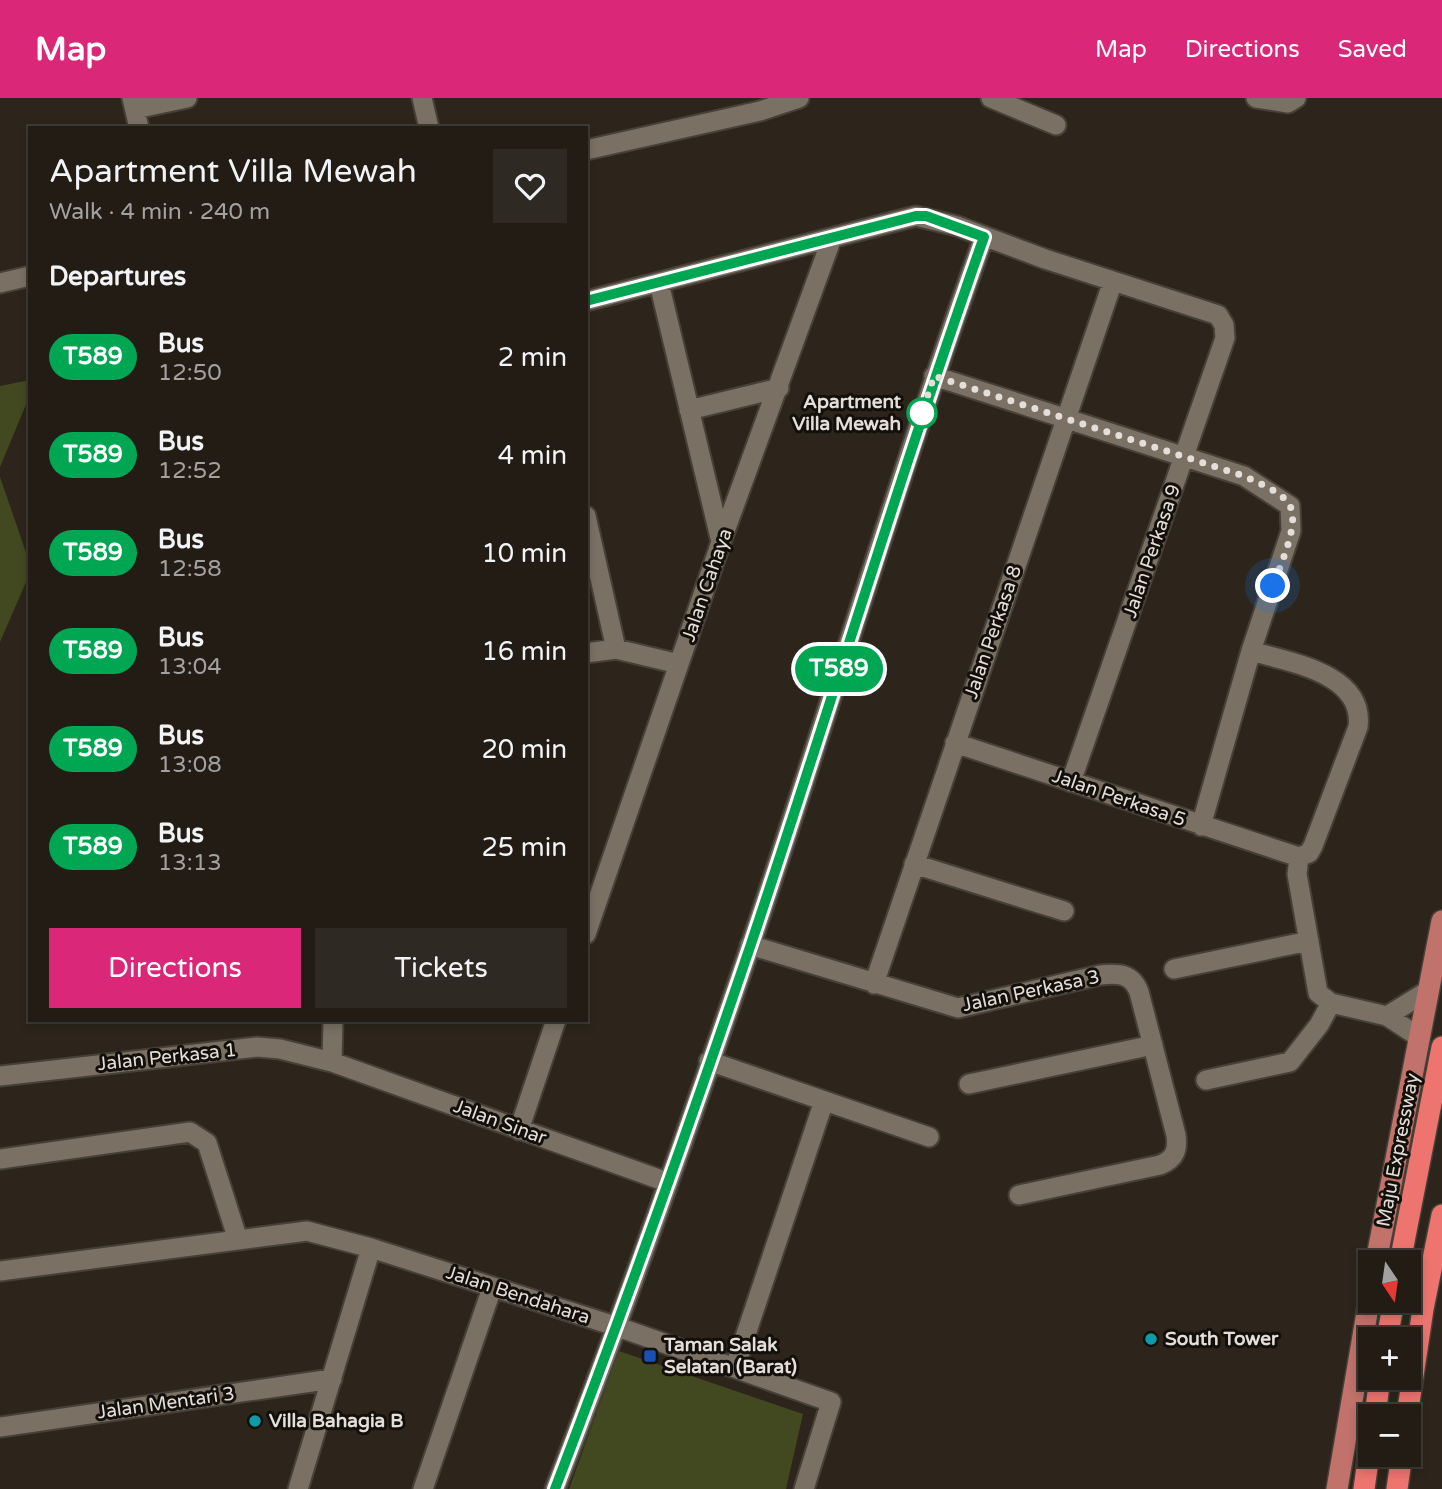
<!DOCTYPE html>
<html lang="en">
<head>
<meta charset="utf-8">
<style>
  body { margin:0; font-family:"Varela Round",sans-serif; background:#2e2922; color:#f1f3f6; height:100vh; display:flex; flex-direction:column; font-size:26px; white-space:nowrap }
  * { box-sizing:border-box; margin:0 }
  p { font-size:23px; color:#a2a1a0 }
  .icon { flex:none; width:38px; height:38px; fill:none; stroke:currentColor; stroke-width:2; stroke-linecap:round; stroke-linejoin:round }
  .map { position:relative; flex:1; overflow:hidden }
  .panel { position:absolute; left:28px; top:28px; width:560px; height:896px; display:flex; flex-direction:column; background:#221c14; border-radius:0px; box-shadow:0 4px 10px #0003,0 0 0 2px #3f3a34 }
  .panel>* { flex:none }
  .badge { padding:0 14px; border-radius:23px; font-size:24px; line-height:46px }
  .needle { width:46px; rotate:167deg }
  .tools { position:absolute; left:1358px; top:1152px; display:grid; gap:14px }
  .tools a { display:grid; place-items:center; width:63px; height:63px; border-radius:0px; background:#221c14; box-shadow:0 4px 10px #0003,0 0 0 2px #3f3a34; font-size:35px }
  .you { position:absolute; width:35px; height:35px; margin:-18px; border:5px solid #fff; border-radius:50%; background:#1a73e8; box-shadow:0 0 0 10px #1a73e833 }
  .map>.badge { position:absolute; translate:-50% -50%; box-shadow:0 0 0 4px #fff }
  h2 { padding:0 21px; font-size:26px; line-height:63px }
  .round { display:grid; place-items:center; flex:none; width:74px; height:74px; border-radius:0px; background:#2e2922 }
  .headline { display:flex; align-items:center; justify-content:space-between; height:119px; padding:0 21px }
  h1 { font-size:33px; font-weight:600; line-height:52px }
  .action { display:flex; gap:14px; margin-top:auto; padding:14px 21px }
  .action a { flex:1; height:80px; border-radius:0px; background:#db2777; color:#fff; font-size:28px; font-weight:600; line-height:80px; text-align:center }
  .action a+a { background:#2e2922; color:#f1f3f6 }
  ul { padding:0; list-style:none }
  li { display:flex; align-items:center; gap:21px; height:98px; padding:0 21px }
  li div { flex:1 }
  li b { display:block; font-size:26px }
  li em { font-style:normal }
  li .badge { min-width:77px; font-weight:700; text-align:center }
  header { display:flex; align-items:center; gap:42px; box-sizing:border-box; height:98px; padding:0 35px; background:#db2777; color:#fff }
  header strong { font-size:33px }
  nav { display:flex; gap:38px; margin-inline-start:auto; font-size:24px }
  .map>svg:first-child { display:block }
  .green { fill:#424820 }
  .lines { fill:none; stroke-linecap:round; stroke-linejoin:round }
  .minor-casing { stroke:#474038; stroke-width:23 }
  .major-casing { stroke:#474038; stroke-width:24 }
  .highway-casing { stroke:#474038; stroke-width:24 }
  .minor { stroke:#7a7064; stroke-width:19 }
  .major { stroke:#c0726b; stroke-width:21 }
  .highway { stroke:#ee746f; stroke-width:21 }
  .line-casing { stroke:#fff; stroke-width:16 }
  .line { stroke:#00a651; stroke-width:10 }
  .walk { stroke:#e4ded8; stroke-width:7; stroke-dasharray:0 12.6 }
  .stop-dot { fill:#fff; stroke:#00a651; stroke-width:3.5 }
  .culture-dot { fill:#0f9aa8; stroke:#130f0a; stroke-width:2.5 }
  .transit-dot { fill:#1a4fb4; stroke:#130f0a; stroke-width:2.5 }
  .labels { text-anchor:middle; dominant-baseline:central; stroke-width:6; stroke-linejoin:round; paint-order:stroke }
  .stop-label { font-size:19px; font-weight:bold; fill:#e4ded8; stroke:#130f0a; text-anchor:end }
  .street-label { font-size:19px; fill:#e4ded8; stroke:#130f0a }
  .poi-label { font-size:19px; font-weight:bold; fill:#e4ded8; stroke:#130f0a; text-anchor:start }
</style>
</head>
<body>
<header>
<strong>Map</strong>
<nav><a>Map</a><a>Directions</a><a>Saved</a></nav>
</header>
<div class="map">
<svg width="1442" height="1391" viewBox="0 0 1442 1391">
  <rect width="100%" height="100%" fill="#2d251b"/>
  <path class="green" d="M 30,282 L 30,297 L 0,369 L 0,288 Z
    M 0,379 L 30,466 L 30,475 L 0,544 Z
    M 619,1253 L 803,1316 L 786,1391 L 569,1391 Z"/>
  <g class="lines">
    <g class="minor-casing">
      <path id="minor" d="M 132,0 L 139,30
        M 422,0 L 429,30
        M 991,0 L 1056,27
        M 1256,0 L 1288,5 L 1296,0
        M 135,11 L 187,0
        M 586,52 L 760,13 L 799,0
        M 0,185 L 30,178
        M 659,185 L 721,444
        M 586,203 L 916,118 L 957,128 L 1045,161 L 1218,217 L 1224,227 L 1225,240 L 1071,684
        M 934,278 L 1244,378 L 1290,408 L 1291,433 L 1251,553 L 1201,728
        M 689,312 L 779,290
        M 586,418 L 616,551
        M 1251,553 C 1288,564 1365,575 1358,629 L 1313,748 L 1309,755 L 1299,759 L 1297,776 L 1318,895 L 1331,905 L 1387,918
        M 586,555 L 616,551 L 679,566
        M 955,645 L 1299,759
        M 914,766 L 1064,813
        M 586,836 L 721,444 L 832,140
        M 750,847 L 958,910 L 1100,877 C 1118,875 1132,875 1139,894 L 1176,1037 C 1178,1052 1175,1061 1160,1067 L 1019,1097
        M 1174,871 L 1309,843
        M 874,886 L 1113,183
        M 1419,939 L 1387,918 L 1429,892
        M 709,963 L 929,1039
        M 332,964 L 333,922
        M 0,978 L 257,949 L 280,951 L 332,964 L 667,1084
        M 1206,982 L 1290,964 L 1319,927 L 1331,905
        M 969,986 L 1153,947
        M 519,1032 L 556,922
        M 0,1061 L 190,1034 L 207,1045 L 238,1142
        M 0,1173 L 307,1133 L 371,1150 L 618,1229 L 831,1304 L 804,1391
        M 735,1269 L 824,1003
        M 0,1329 L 332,1281
        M 298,1391 L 371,1150
        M 423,1391 L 492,1190
        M 555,1391 C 625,1211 689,1029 751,846 C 830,611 900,372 984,139"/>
    </g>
    <g class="major-casing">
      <path id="major" d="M 1376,1164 L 1442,823
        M 1337,1391 L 1370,1197"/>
    </g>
    <g class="highway-casing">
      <path id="highway" d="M 1400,1164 L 1442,949
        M 1387,1241 L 1394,1202
        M 1375,1318 L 1380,1279
        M 1407,1318 L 1423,1211 L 1442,1117
        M 1364,1391 L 1370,1348
        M 1397,1391 L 1402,1356"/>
    </g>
    <use href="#minor" class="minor"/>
    <use href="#major" class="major"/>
    <use href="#highway" class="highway"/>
  </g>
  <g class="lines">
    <g class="line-casing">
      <path id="line" d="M 555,1391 C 624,1211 689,1029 751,846 C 830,611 901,373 984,139 L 926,118 L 916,118 L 586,203"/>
    </g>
    <use href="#line" class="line"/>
    <path class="walk" d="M 922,315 L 921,318 L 934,278 L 1244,378 C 1258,385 1283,394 1290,408 C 1300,426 1279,470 1273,488"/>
  </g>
  <circle class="stop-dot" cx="922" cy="315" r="14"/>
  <g class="culture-dot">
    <circle cx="1151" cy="1241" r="7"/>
    <circle cx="255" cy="1323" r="7"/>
  </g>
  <rect class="transit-dot" x="643" y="1251" width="14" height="14" rx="3.5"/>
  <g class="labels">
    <g class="stop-label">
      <text x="901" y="304">Apartment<tspan x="901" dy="22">Villa Mewah</tspan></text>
    </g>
    <g class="street-label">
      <text transform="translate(1152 453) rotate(-71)">Jalan Perkasa 9</text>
      <text transform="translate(707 487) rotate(-71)">Jalan Cahaya</text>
      <text transform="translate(993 534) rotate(-71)">Jalan Perkasa 8</text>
      <text transform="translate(1119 700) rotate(19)">Jalan Perkasa 5</text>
      <text transform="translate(1031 893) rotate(-12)">Jalan Perkasa 3</text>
      <text transform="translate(167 959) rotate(-6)">Jalan Perkasa 1</text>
      <text transform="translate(500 1024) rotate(20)">Jalan Sinar</text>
      <text transform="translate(1398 1052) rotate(-79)">Maju Expressway</text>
      <text transform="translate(518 1197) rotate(18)">Jalan Bendahara</text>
      <text transform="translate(166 1305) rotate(-8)">Jalan Mentari 3</text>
    </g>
    <g class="poi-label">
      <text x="1165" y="1241">South Tower</text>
      <text x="664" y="1247">Taman Salak<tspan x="664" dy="22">Selatan (Barat)</tspan></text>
      <text x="269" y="1323">Villa Bahagia B</text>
    </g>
  </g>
</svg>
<div class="tools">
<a><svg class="needle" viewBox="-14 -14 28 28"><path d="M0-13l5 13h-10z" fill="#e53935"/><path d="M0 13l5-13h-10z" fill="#a2a1a0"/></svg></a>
<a>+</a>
<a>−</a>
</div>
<div class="you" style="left:1273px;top:488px"></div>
<b class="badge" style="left:839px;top:571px;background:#00a651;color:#fff">T589</b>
<section class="panel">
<div class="headline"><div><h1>Apartment Villa Mewah</h1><p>Walk · 4 min · 240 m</p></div><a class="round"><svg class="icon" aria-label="heart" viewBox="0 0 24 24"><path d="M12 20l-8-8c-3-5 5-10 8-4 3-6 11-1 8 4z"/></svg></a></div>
<h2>Departures</h2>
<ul>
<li><span class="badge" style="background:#00a651;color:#fff">T589</span><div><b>Bus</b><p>12:50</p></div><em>2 min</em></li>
<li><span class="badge" style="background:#00a651;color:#fff">T589</span><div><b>Bus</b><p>12:52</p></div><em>4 min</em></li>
<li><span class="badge" style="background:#00a651;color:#fff">T589</span><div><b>Bus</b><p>12:58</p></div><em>10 min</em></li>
<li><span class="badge" style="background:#00a651;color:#fff">T589</span><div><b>Bus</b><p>13:04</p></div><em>16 min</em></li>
<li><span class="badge" style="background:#00a651;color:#fff">T589</span><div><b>Bus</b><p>13:08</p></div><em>20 min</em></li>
<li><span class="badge" style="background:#00a651;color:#fff">T589</span><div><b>Bus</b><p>13:13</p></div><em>25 min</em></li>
</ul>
<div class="action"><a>Directions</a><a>Tickets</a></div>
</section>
</div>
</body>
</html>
